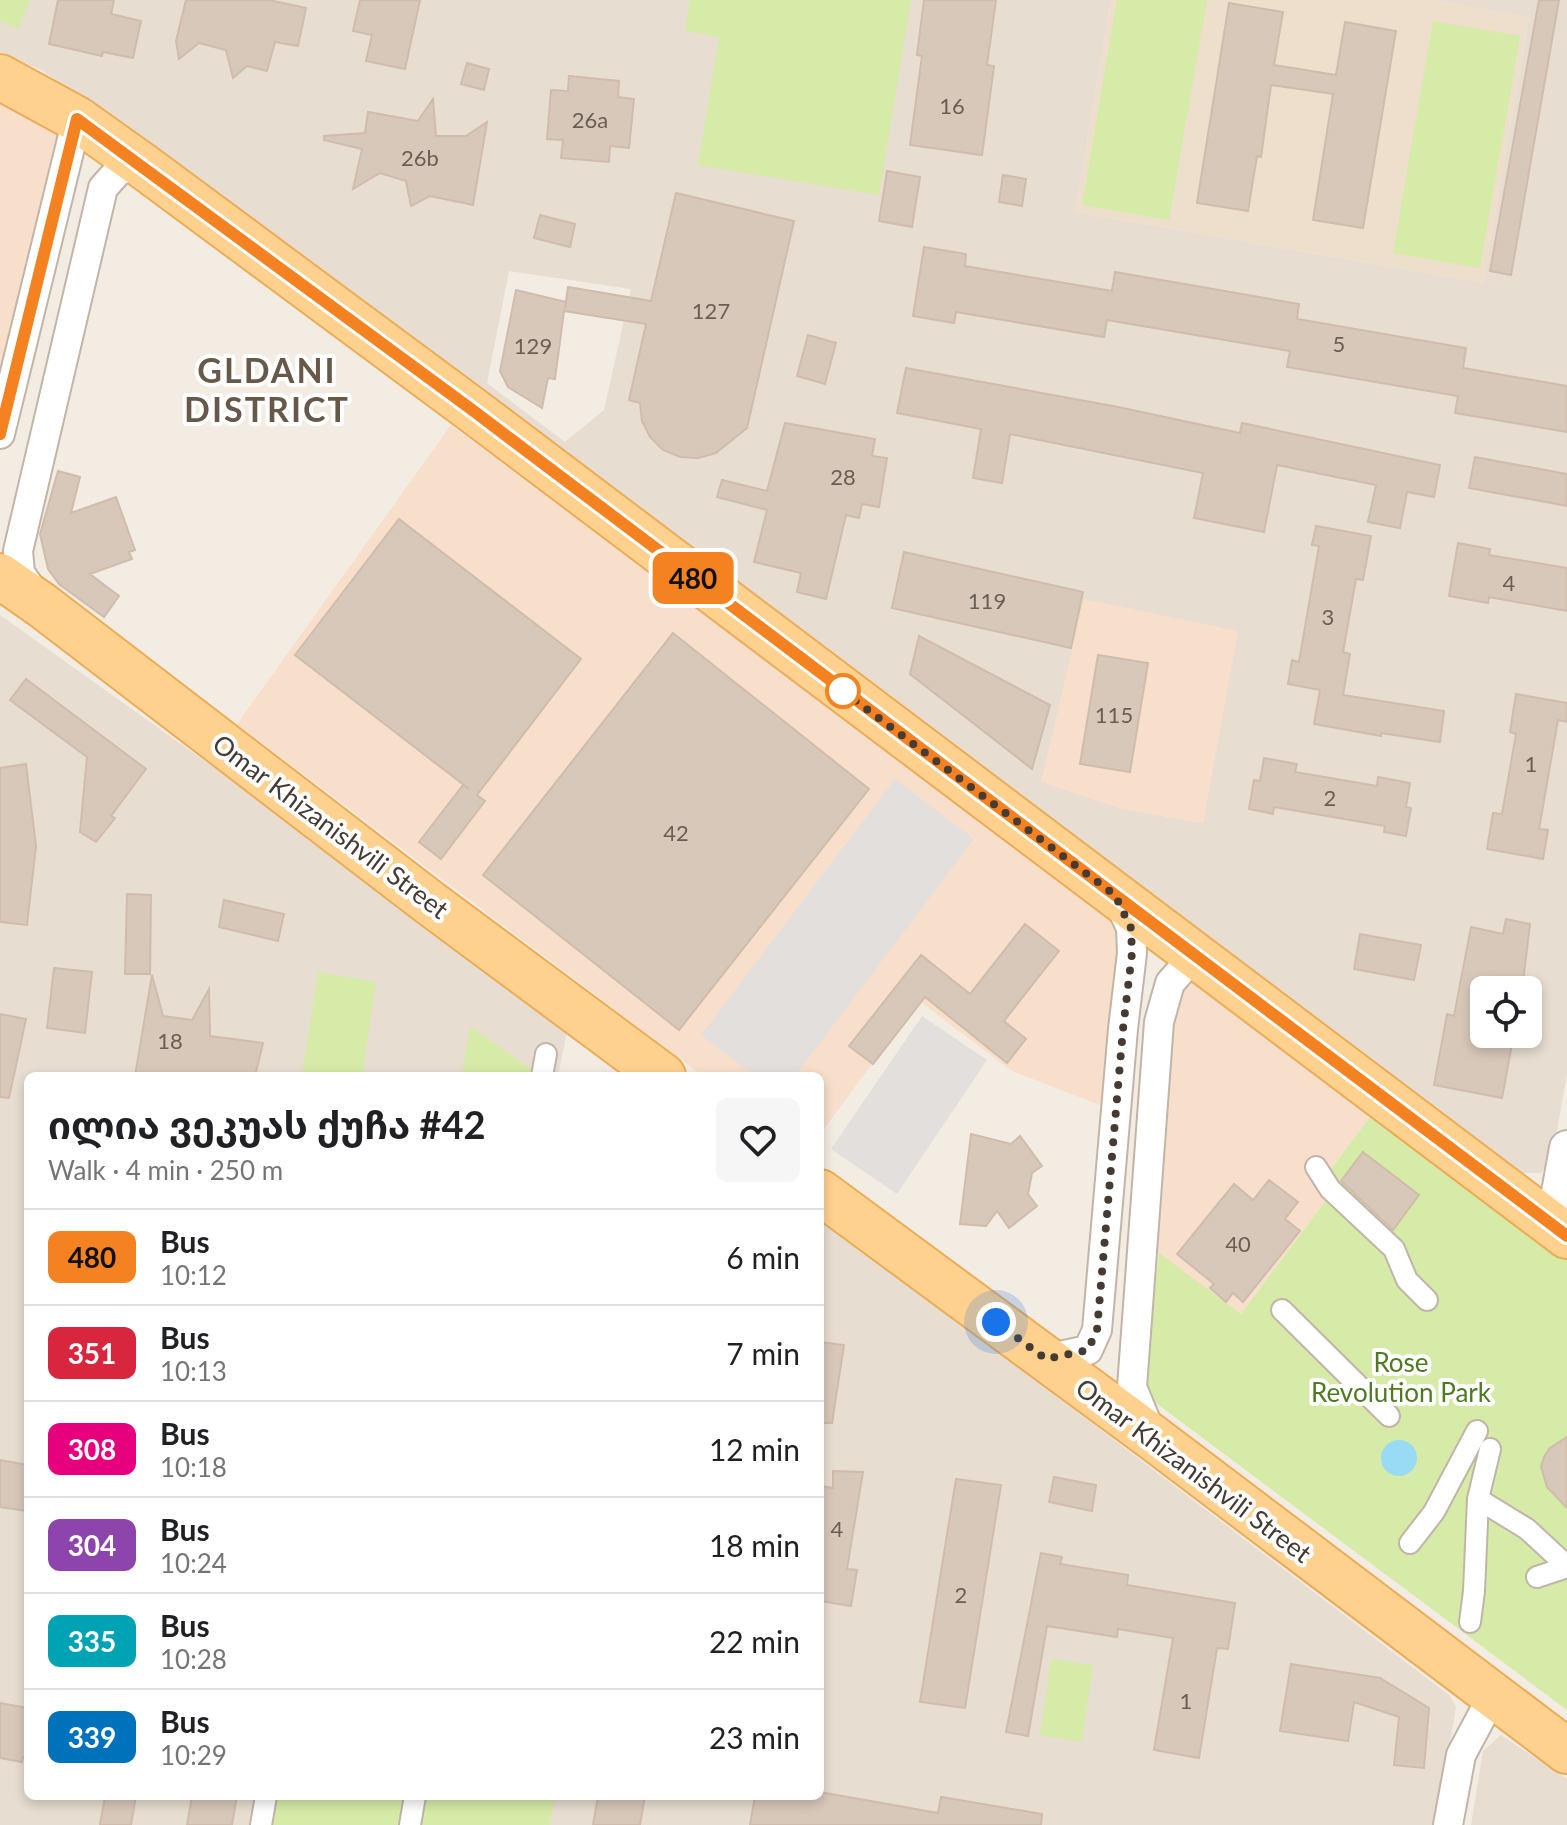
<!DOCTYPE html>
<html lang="en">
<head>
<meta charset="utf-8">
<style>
  body { margin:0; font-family:Lato,"Noto Sans Georgian",sans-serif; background:#f6f6f6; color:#202124; height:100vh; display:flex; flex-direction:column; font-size:30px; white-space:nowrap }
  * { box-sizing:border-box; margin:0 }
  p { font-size:26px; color:#757577 }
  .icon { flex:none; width:44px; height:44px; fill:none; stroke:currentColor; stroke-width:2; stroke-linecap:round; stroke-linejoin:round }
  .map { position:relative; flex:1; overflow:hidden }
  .sheet { position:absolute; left:24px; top:1072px; width:800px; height:728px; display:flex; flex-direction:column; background:#fff; border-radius:12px; box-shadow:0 4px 12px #0003 }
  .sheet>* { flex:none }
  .badge { padding:0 16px; border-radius:12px; font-size:28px; line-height:52px }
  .buttons { position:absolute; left:1470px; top:976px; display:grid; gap:16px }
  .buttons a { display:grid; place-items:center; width:72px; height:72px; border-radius:12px; background:#fff; box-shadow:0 4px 12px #0003; font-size:40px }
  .you { position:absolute; width:40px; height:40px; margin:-20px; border:6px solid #fff; border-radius:50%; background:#1a73e8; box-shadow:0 0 0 12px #1a73e833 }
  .map>.badge { position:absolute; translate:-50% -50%; box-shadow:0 0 0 4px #fff }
  .round { display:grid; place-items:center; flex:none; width:84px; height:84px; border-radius:12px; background:#f6f6f6 }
  .summary { display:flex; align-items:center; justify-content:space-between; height:136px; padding:0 24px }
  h1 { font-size:38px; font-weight:700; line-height:60px }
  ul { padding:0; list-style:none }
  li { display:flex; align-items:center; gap:24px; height:96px; padding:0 24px; border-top:2px solid #e0e0e0 }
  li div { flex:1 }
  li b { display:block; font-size:30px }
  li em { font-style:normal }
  li .badge { min-width:88px; font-weight:700; text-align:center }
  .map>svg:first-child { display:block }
  .residential { fill:#e7ddd0; fill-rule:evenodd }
  .commercial { fill:#f7dfcb }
  .education { fill:#eddfcb }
  .green { fill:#d5eba7 }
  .parking { fill:#e3dfdc }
  .water { fill:#99dbf5 }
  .building { fill:#d8c8ba; stroke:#d0bcaa; stroke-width:2 }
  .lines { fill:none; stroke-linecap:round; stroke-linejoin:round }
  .pedestrian-casing { stroke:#c2b5a7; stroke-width:24 }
  .minor-casing { stroke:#c2b5a7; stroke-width:32 }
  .tertiary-casing { stroke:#c2b5a7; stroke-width:38 }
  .primary-casing { stroke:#ecac57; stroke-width:48 }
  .pedestrian { stroke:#fff; stroke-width:20 }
  .minor { stroke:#fff; stroke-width:28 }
  .tertiary { stroke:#fff; stroke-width:34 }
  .primary { stroke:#ffd18f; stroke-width:44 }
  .line-casing { stroke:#fff; stroke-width:18 }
  .line { stroke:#f58220; stroke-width:12 }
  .walk { stroke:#453b32; stroke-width:8; stroke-dasharray:0 14.4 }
  .stop-dot { fill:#fff; stroke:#f58220; stroke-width:4 }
  .labels { text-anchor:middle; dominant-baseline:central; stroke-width:8; stroke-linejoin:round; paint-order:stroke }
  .number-label { font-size:22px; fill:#6a5e54 }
  .street-label { font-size:26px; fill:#453b32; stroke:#fff }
  .park-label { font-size:26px; fill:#4f7a22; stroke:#fff }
  .district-label { font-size:34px; font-weight:bold; letter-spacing:2px; fill:#685849; stroke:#fff }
</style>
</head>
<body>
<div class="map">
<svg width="1567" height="1825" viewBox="0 0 1567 1825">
  <rect width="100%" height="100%" fill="#f3ece2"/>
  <path class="residential" d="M 0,0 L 1111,0 L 1075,212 L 1483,283 L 1529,17 L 1434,0 L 1567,0 L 1567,1074 L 1553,1153 L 1541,1173 L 1523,1173 L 273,240 L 43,71 L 0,52 ZM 509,271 L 631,289 L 604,410 L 565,442 L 487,383 ZM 1237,631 L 1203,823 L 1119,808 ZM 1484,990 L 1528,990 L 1528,1034 L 1484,1034 Z
    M 0,615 L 569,1021 L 558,1076 L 28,1076 L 28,1796 L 820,1796 L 820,1216 L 1450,1696 L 1456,1707 L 1436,1825 L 0,1825 Z
    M 1501,1735 L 1567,1779 L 1567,1825 L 1471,1825 L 1483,1751 Z"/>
  <path class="commercial" d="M 0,99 L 63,131 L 0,419 Z
    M 451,425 L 1125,928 L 1110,1109 L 1012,1071 L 919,1001 L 820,1134 L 820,1076 L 703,1076 L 237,724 Z
    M 1084,599 L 1238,631 L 1203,823 L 1119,808 L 1041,782 Z
    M 1186,980 L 1197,981 L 1373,1113 L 1318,1185 L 1330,1195 L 1241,1314 L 1150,1247 L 1176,993 Z"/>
  <path class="education" d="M 1111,0 L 1434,0 L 1529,16 L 1483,283 L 1075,212 Z"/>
  <path class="green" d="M 0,0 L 30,0 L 18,29 L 0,21 Z
    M 690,0 L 911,0 L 879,195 L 698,165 L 719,37 L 685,31 Z
    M 1117,0 L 1207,0 L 1169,220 L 1082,205 Z
    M 1433,21 L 1520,36 L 1480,268 L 1393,253 Z
    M 318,972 L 376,982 L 362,1076 L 302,1076 Z
    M 470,1026 L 541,1076 L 462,1076 Z
    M 1373,1113 L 1567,1258 L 1567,1710 L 1152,1400 L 1145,1377 L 1159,1253 L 1241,1314 L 1330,1195 L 1318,1186 Z
    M 1051,1659 L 1093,1665 L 1082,1742 L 1040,1735 Z
    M 259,1796 L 555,1796 L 550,1825 L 254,1825 Z"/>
  <path class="parking" d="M 895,779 L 974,839 L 795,1076 L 755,1076 L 701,1035 Z
    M 922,1016 L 987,1060 L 897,1194 L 831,1149 Z"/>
  <path class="water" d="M1381 1458a18 18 0 1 1 36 0a18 18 0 1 1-36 0Z"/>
  <path class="building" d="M 58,0 L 114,0 L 111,14 L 141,21 L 133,58 L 103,52 L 102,56 L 49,44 Z
    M 186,0 L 269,0 L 306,8 L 298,46 L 275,42 L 267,71 L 247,66 L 233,78 L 226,50 L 199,43 L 179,59 L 176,41 Z
    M 360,0 L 420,0 L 405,69 L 366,61 L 372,35 L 353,31 Z
    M 924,0 L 996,0 L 987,65 L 994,66 L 982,155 L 910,145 L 922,56 L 917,55 Z
    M 1539,0 L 1559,0 L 1511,275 L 1490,271 Z
    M 1229,3 L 1283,12 L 1274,65 L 1336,75 L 1345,22 L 1396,31 L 1363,228 L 1313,220 L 1333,94 L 1271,85 L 1261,157 L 1257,156 L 1248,211 L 1197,203 Z
    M 467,63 L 489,69 L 484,90 L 461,84 Z
    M 569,76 L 619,81 L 618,97 L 634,99 L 629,148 L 610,146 L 609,162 L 561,158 L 563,140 L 547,139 L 551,90 L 568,91 Z
    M 433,99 L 436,136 L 466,136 L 487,122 L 473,205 L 430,196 L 411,206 L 406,181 L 380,173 L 353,189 L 362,149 L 324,140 L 324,136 L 365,133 L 368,112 L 418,121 Z
    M 887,171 L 920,177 L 912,227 L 879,221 Z
    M 1003,175 L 1026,179 L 1022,206 L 999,202 Z
    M 676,193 L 794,221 L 747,428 L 716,453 L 698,458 L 680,457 L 663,450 L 650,437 L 642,421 L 640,403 L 629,400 L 646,324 L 564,311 L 555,379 L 548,378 L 542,408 L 508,387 L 500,371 L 516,290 L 566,302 L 565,309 L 568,287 L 651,301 Z
    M 540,215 L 575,224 L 570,247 L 534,238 Z
    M 924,247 L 966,254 L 965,266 L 1112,291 L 1115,272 L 1299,304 L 1297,319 L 1466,348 L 1463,368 L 1567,386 L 1567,432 L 1455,413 L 1458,396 L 1287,367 L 1290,351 L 1107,320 L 1104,337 L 956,312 L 954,323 L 913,316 Z
    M 808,335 L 836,343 L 825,384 L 797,376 Z
    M 906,368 L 1118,407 L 1240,433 L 1242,423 L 1440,465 L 1434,497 L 1407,492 L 1400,528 L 1368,522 L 1376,485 L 1277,465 L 1264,532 L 1194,518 L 1203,473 L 1010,434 L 1002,483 L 973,478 L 981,429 L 897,413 Z
    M 785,423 L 875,439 L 872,456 L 887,458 L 879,507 L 862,504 L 859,518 L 846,515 L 826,599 L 797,592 L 801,573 L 754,562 L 767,510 L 717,497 L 722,480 L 767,491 Z
    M 1475,457 L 1567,474 L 1567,506 L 1469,488 Z
    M 58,471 L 80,477 L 71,513 L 116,497 L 135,550 L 129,552 L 132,559 L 90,574 L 119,596 L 104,617 L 59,584 L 48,569 L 40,534 Z
    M 399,519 L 581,659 L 477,795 L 485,801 L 441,859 L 419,842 L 463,785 L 469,789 L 295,655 Z
    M 1316,526 L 1371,536 L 1363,580 L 1356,579 L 1343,652 L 1350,654 L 1343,695 L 1444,711 L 1440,742 L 1381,733 L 1381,736 L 1314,724 L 1320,690 L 1288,684 L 1292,660 L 1299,662 L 1319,546 L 1312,545 Z
    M 1458,543 L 1490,549 L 1489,555 L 1567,568 L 1567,611 L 1489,597 L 1488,603 L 1449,596 Z
    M 904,552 L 1083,592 L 1071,648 L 892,608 Z
    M 673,633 L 869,789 L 679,1030 L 483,875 Z
    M 919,636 L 1050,705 L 1032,769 L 910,674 Z
    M 1098,655 L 1148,663 L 1130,772 L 1080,764 Z
    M 26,679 L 146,769 L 111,816 L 115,818 L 96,842 L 80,832 L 87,757 L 10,700 Z
    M 1516,694 L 1567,703 L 1567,722 L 1558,720 L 1539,829 L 1548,830 L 1543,859 L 1487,849 L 1493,813 L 1502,814 L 1516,734 L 1510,732 Z
    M 1264,758 L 1297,764 L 1295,772 L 1377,786 L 1378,777 L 1410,783 L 1406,807 L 1411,808 L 1406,836 L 1384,832 L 1385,826 L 1274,807 L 1273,814 L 1249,809 L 1254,780 L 1260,781 Z
    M 26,764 L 36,846 L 27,925 L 0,922 L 0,768 Z
    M 127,894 L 151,895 L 150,974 L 125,974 Z
    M 224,900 L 284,914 L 278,941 L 219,927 Z
    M 1506,919 L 1530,924 L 1522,990 L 1484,990 L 1484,1034 L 1514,1034 L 1502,1098 L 1434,1085 L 1447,1014 L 1454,1016 L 1471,927 L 1503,934 Z
    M 1025,924 L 1059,951 L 1004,1021 L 1026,1039 L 1007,1063 L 925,997 L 873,1064 L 849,1046 L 921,955 L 970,994 Z
    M 1360,934 L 1421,945 L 1414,980 L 1354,969 Z
    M 54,968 L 92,972 L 85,1033 L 47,1028 Z
    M 152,975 L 163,1016 L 192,1020 L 209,989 L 210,1036 L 263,1043 L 255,1076 L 135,1076 Z
    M 0,1014 L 26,1019 L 9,1098 L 0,1097 Z
    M 971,1134 L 1011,1144 L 1020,1136 L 1042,1166 L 1032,1173 L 1028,1194 L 1037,1206 L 1009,1228 L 997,1211 L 986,1226 L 960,1224 Z
    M 1363,1152 L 1419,1195 L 1393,1230 L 1341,1181 Z
    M 1269,1180 L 1298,1202 L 1285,1219 L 1300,1231 L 1243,1302 L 1233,1293 L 1226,1302 L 1210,1288 L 1214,1284 L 1177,1254 L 1234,1184 L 1253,1200 Z
    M 820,1342 L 844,1345 L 832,1423 L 820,1423 Z
    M 1567,1437 L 1567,1508 L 1547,1487 L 1541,1467 L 1544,1457 L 1550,1448 Z
    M 0,1460 L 28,1465 L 28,1511 L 0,1507 Z
    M 833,1471 L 863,1472 L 847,1569 L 857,1570 L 851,1606 L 820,1601 L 820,1486 L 833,1488 Z
    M 1054,1477 L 1096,1485 L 1092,1511 L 1049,1502 Z
    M 956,1479 L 1001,1485 L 965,1708 L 920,1702 Z
    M 1041,1553 L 1062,1557 L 1060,1564 L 1128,1575 L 1127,1585 L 1235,1603 L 1228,1649 L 1217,1648 L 1199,1758 L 1154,1750 L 1173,1638 L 1118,1629 L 1117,1637 L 1047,1626 L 1028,1736 L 1006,1732 Z
    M 1291,1664 L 1380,1678 L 1429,1708 L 1424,1768 L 1394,1765 L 1399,1717 L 1354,1702 L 1348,1741 L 1280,1731 Z
    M 0,1703 L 28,1708 L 28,1758 L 23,1757 L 22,1762 L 0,1758 Z
    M 820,1792 L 938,1813 L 941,1797 L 1042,1814 L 1041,1825 L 750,1825 L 755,1796 L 820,1796 Z
    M 105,1796 L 136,1796 L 131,1825 L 100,1825 Z
    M 192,1796 L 237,1796 L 232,1825 L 187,1825 Z
    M 598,1796 L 645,1796 L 640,1825 L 593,1825 Z"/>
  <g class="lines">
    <g class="pedestrian-casing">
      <path id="pedestrian" d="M 542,1076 L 546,1054
        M 1316,1167 L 1330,1189 L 1394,1249 L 1407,1280 L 1427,1300
        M 1282,1310 L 1389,1416
        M 1478,1499 L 1527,1529 L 1567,1566
        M 1410,1543 L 1434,1512 L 1477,1431
        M 1537,1577 L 1567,1567
        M 1470,1622 L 1474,1591 L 1478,1499 L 1490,1449
        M 261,1825 L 266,1796
        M 410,1825 L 415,1796"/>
    </g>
    <g class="minor-casing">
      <path id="minor" d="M 0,434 L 77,119
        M 36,596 L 20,573 L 18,551 L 103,188 L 119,170 L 143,166
        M 1046,1359 L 1088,1350 L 1097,1330 L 1123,1029 L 1132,953 L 1131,928 L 1118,900
        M 1150,1431 L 1132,1387 L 1159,1022 L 1170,983 L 1186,965 L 1207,966
        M 1448,1825 L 1461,1755 L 1492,1697"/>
    </g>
    <g class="tertiary-casing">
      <path id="tertiary" d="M 1553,1226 L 1567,1148"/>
    </g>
    <g class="primary-casing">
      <path id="primary" d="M 0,77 L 77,119 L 143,166 L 471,409 L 1567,1236
        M 0,576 L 43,606 L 430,903 L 663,1076
        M 820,1192 L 1152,1437 L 1567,1751"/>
    </g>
    <use href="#pedestrian" class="pedestrian"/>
    <use href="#minor" class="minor"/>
    <use href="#tertiary" class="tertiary"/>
    <use href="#primary" class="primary"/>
  </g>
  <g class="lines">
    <g class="line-casing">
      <path id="line" d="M 0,434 L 77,119 L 471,409 L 1567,1236"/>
    </g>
    <use href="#line" class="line"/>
    <path class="walk" d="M 843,691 L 832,683 L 1115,895 L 1131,928 L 1132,953 L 1123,1029 L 1097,1330 L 1088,1350 L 1046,1359 L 996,1322"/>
  </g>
  <circle class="stop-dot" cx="843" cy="691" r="16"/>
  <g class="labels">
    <g class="number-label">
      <text x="952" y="105">16</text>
      <text x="590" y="119">26a</text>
      <text x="420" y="157">26b</text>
      <text x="711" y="310">127</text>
      <text x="1339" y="343">5</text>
      <text x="533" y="345">129</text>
      <text x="843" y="476">28</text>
      <text x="1509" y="582">4</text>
      <text x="987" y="600">119</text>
      <text x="1328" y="616">3</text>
      <text x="1114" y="714">115</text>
      <text x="1531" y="763">1</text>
      <text x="1330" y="797">2</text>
      <text x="676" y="832">42</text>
      <text x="170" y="1040">18</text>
      <text x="1238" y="1243">40</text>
      <text x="837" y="1528">4</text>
      <text x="961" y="1594">2</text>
      <text x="1186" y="1700">1</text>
    </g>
    <g class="street-label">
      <text transform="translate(331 826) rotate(37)">Omar Khizanishvili Street</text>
      <text transform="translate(1194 1470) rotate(37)">Omar Khizanishvili Street</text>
    </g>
    <g class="park-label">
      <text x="1401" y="1362">Rose<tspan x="1401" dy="30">Revolution Park</tspan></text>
    </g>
    <g class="district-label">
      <text x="267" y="369">GLDANI<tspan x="267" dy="39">DISTRICT</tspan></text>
    </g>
  </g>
</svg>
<div class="buttons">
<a><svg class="icon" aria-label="locate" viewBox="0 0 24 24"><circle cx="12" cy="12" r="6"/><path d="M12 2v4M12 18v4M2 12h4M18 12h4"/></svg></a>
</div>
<div class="you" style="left:996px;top:1322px"></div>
<b class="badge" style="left:693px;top:578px;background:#f58220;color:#111">480</b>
<section class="sheet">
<div class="summary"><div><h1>ილია ვეკუას ქუჩა #42</h1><p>Walk · 4 min · 250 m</p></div><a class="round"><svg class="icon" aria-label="heart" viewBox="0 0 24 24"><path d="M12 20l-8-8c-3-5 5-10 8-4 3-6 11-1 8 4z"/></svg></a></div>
<ul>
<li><span class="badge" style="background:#f58220;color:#111">480</span><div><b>Bus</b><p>10:12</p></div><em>6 min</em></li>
<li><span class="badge" style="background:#d7263d;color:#fff">351</span><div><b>Bus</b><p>10:13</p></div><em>7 min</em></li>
<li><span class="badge" style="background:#e6007e;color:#fff">308</span><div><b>Bus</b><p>10:18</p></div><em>12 min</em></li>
<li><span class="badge" style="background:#8e44ad;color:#fff">304</span><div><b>Bus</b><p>10:24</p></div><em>18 min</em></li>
<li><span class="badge" style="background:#00a3b4;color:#fff">335</span><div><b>Bus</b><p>10:28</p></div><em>22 min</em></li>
<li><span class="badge" style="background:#0072bc;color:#fff">339</span><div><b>Bus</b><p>10:29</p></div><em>23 min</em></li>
</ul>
</section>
</div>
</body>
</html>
